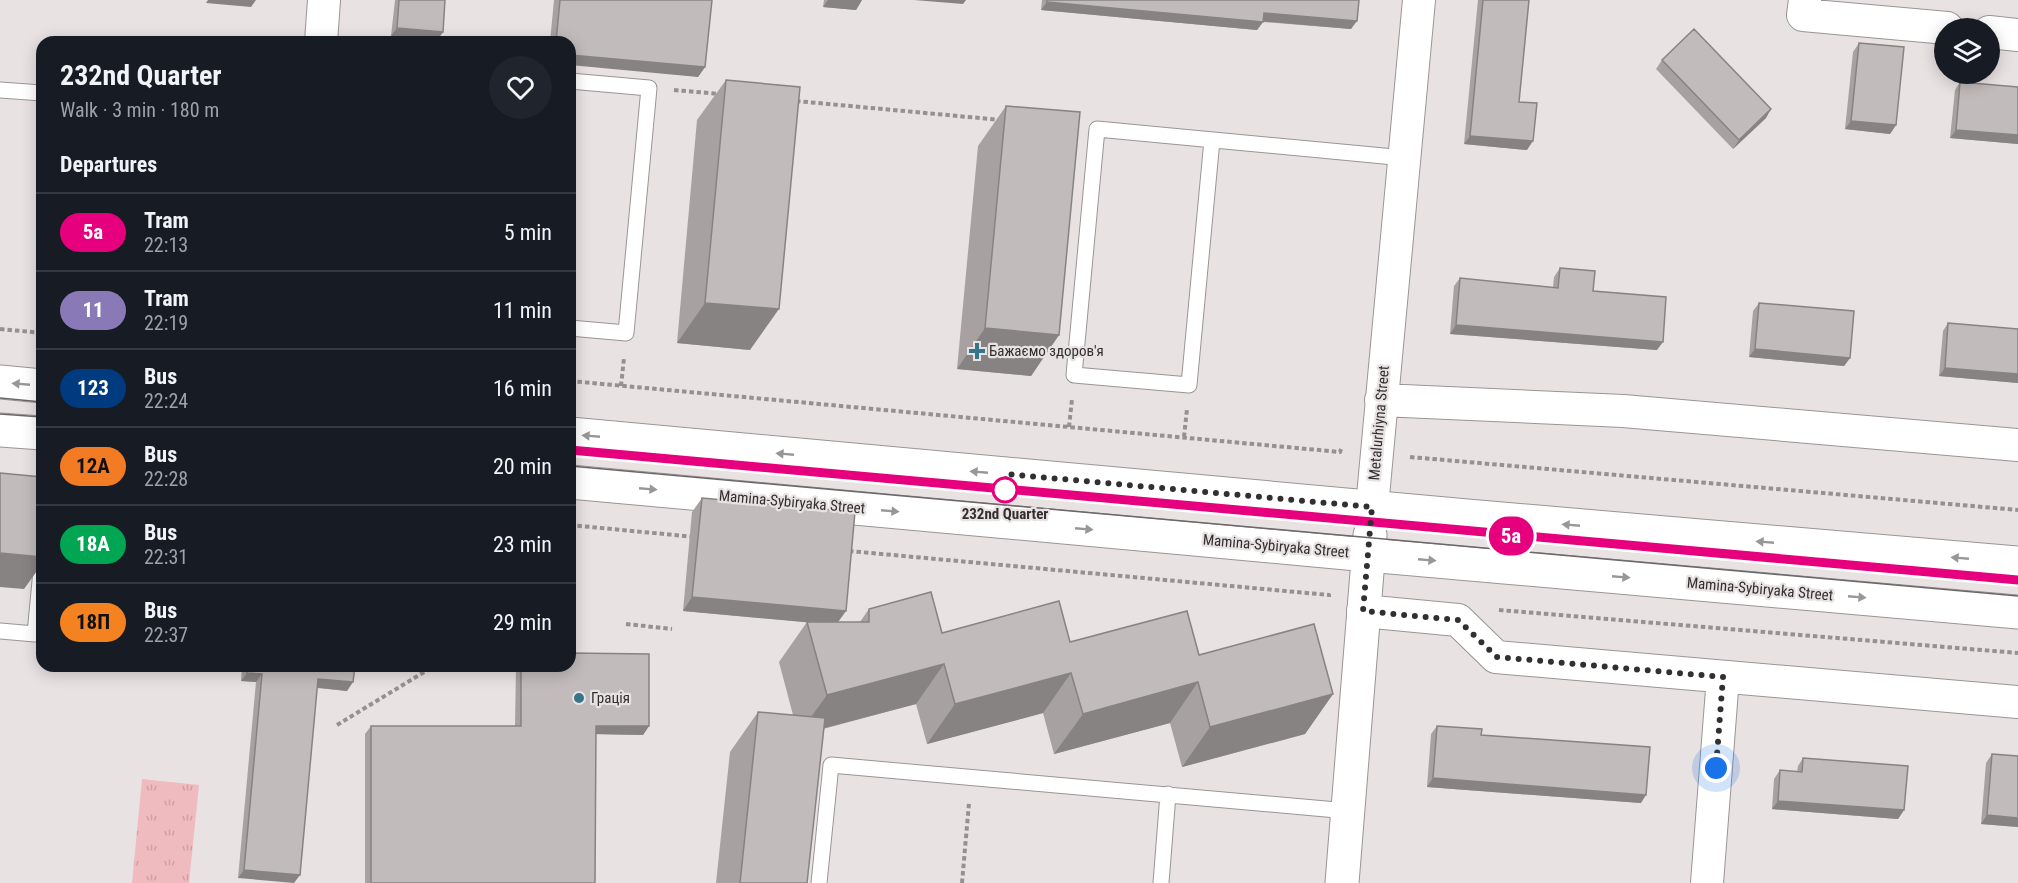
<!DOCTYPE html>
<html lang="en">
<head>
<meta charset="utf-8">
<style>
  body { margin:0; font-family:"Roboto Condensed",sans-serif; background:#20242c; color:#f1f3f6; height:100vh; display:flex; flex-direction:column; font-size:22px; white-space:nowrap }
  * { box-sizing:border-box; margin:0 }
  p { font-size:20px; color:#9ea1a6 }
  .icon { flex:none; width:33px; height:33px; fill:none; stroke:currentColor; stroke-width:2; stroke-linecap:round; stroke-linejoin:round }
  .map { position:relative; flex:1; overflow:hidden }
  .panel { position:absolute; left:36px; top:36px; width:540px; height:636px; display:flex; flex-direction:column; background:#171b24; border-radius:18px; box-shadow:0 3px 15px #0003 }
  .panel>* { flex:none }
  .badge { padding:0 12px; border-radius:20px; font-size:21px; line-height:39px }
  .fabs { position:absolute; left:1934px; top:18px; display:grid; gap:12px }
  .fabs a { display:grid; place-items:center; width:66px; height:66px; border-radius:50%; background:#171b24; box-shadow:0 3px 15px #0003; font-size:30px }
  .you { position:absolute; width:30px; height:30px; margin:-15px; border:4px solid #fff; border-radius:50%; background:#1a73e8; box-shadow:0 0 0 9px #1a73e833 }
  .map>.badge { position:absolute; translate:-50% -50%; box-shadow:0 0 0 3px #fff }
  h2 { padding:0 24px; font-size:22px; line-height:54px }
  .round { display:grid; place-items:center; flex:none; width:63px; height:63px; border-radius:32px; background:#20242c }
  .overview { display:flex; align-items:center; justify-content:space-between; height:102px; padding:0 24px }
  h1 { font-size:28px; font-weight:700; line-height:45px }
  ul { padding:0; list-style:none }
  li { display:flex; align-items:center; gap:18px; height:78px; padding:0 24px; border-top:2px solid #363941 }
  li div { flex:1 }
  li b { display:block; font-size:22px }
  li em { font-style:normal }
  li .badge { min-width:66px; font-weight:700; text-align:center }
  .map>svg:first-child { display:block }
  .grass { fill:url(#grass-tufts) }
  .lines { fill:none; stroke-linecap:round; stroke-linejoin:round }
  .lane-casing { stroke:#9b9495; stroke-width:17 }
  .street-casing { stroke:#9b9495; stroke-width:34 }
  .secondary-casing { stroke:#9b9495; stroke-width:35 }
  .path { stroke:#969191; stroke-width:4; stroke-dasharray:4.5 3; stroke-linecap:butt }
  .lane { stroke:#fff; stroke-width:15 }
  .street { stroke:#fff; stroke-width:32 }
  .secondary { stroke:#fff; stroke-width:33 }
  .tram { stroke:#6c6869; stroke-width:1.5 }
  .wall { fill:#a7a1a1 }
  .shaded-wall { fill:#888383 }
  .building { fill:#c2bbbb; stroke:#888383; stroke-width:1.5 }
  .oneway { fill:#989798 }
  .line-casing { stroke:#fff; stroke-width:14 }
  .line { stroke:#e6007e; stroke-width:9 }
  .walk { stroke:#322f30; stroke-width:6; stroke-dasharray:0 10.8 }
  .poi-dot { fill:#36758a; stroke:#e9e2e2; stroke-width:2 }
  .stop-dot { fill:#fff; stroke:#e6007e; stroke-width:3 }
  .labels { text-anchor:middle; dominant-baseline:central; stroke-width:4.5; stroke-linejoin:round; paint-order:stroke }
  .poi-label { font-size:15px; fill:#322f30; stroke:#e9e2e2; text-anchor:start }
  .street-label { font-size:15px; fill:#322f30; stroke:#e9e2e2 }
  .stop-label { font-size:15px; font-weight:bold; fill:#322f30; stroke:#e9e2e2 }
</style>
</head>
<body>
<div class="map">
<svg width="2018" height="883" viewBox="0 0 2018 883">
  <defs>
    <pattern id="grass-tufts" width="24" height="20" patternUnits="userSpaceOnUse" patternTransform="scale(1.5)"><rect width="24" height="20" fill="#f0bbbf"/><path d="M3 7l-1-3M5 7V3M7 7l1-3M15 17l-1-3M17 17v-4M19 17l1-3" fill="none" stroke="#cea1a4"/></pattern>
  </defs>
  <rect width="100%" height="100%" fill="#e9e2e2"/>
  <path class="grass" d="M 142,779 L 199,785 L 189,883 L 132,883 Z"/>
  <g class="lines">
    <g class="lane-casing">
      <path id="lane" d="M 570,81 L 649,88 L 626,333 L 570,328
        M 0,90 L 42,93
        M 1212,140 L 1189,385 L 1074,375 L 1097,129 L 1405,158
        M 0,631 L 35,634 L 42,560
        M 819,883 L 831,765 L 1348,811
        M 1161,883 L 1168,794"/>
    </g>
    <g class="street-casing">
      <path id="street" d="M 1805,0 L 1803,15 L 1947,28
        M 1989,32 L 2018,35
        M 321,42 L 324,0
        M 1381,400 L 1623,411 L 2018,445
        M 1372,507 L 1419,0
        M 1363,611 L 1458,620 L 1496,657 L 2018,702
        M 1707,883 L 1723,677"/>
    </g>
    <g class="secondary-casing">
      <path id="secondary" d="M 0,382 L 42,386
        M 0,430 L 42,433
        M 570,434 L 1467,516 L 2018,563
        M 570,482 L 1368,555 L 2018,612
        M 1342,883 L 1370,535"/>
    </g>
    <path class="path" d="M 674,90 L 720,94
      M 796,101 L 1001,120
      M 0,329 L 42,333
      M 570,381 L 1340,452 L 1341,449
      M 621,386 L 624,358
      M 1069,427 L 1072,399
      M 1184,437 L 1187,409
      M 1410,457 L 2018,510
      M 570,525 L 695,537
      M 849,551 L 1329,595 L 1329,597
      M 1499,610 L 2018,653
      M 626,624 L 672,629
      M 337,725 L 434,666
      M 962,883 L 969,803"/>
    <use href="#lane" class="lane"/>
    <use href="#street" class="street"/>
    <use href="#secondary" class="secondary"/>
    <path class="tram" d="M 0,398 L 42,402
      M 0,414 L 42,417
      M 570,450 L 2018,580
      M 570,466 L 2018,596"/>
  </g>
  <path class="wall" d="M 395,0 L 445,0 L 443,32 L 437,40 L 391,36 Z
    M 554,0 L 712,0 L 705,67 L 698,77 L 570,42 L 550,42 Z
    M 824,0 L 862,0 L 856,10 L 823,7 Z
    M 1042,0 L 1359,0 L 1351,29 L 1263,22 L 1257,30 L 1041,10 Z
    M 1478,0 L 1529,0 L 1519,102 L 1527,150 L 1464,144 Z
    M 1859,43 L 1896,125 L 1890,134 L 1845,129 L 1853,52 Z
    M 1662,60 L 1766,118 L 1733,149 L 1656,69 Z
    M 726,80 L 750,350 L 677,343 L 697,120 Z
    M 1960,82 L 2018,87 L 2018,144 L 1950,138 L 1955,90 Z
    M 1006,106 L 1059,335 L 1031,376 L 957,369 L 978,146 Z
    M 1560,268 L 1593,291 L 1657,350 L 1450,334 L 1454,286 L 1460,278 L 1553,287 L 1554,277 Z
    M 1759,303 L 1850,358 L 1844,366 L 1749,357 L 1753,311 Z
    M 1948,323 L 2018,329 L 2018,383 L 1939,376 L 1943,331 Z
    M 702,498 L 838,622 L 860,622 L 869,609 L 942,633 L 1070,642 L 1199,655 L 1333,694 L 1305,734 L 1182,767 L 1170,723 L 1054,754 L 1043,713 L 927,744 L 916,704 L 823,729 L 807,883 L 716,883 L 730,752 L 758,712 L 793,715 L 779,662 L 807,622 L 683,611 L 692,512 Z
    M 242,666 L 355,666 L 347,691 L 317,688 L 300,875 L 238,878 L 256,682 L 241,681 Z
    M 516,666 L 570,666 L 649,726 L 643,735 L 596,734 L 595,883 L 365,883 L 365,734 L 371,726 L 515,726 Z
    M 1437,726 L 1481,735 L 1641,803 L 1427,787 L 1431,734 Z
    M 1992,754 L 2018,756 L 2018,827 L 1981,824 L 1986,763 Z
    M 1803,758 L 1904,810 L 1898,819 L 1772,809 L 1774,779 L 1780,770 L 1797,772 L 1798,766 Z"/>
  <path class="shaded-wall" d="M 208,0 L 256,0 L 251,7 L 206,3 Z
    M 828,0 L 862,0 L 856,10 L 823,7 Z
    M 914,0 L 966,0 L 963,4 Z
    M 1047,2 L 1263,22 L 1257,30 L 1041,10 Z
    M 1264,13 L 1357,21 L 1351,29 L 1258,21 Z
    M 397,28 L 443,32 L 437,40 L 391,36 Z
    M 570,55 L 705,67 L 698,77 L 570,65 Z
    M 1771,109 L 1766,118 L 1733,149 L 1739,140 Z
    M 1851,121 L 1896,125 L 1890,134 L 1845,129 Z
    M 1956,130 L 2018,135 L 2018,144 L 1950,138 Z
    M 1470,136 L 1533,141 L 1527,150 L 1464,144 Z
    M 705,303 L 779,309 L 750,350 L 677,343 Z
    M 1456,325 L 1663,342 L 1657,350 L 1450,334 Z
    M 985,328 L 1059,335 L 1031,376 L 957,369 Z
    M 1755,349 L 1850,358 L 1844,366 L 1749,357 Z
    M 1945,368 L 2018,374 L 2018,383 L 1939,376 Z
    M 0,553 L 42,557 L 42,564 L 24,589 L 0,587 Z
    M 692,597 L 846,611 L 836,625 L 683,611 Z
    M 944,664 L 916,704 L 798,735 L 827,695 Z
    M 247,673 L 262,674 L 256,682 L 241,681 Z
    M 1071,673 L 1043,713 L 927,744 L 955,704 Z
    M 318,679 L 353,682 L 347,691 L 312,687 Z
    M 1198,682 L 1170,723 L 1054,754 L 1083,714 Z
    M 1333,694 L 1305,734 L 1182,767 L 1210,727 Z
    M 596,726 L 649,726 L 643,735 L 590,734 Z
    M 1433,778 L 1646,795 L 1641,803 L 1427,787 Z
    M 1778,801 L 1904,810 L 1898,819 L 1772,809 Z
    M 1987,815 L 2018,818 L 2018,827 L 1981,824 Z
    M 244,870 L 300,875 L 294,883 L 238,878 Z"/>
  <path class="building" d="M 399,0 L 445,0 L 443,32 L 397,28 Z
    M 560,0 L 712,0 L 705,67 L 570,55 L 570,42 L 556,42 Z
    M 1047,0 L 1359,0 L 1357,21 L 1264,13 L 1263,22 L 1047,2 Z
    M 1483,0 L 1529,0 L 1519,102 L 1537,103 L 1533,141 L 1470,136 Z
    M 1694,29 L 1771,109 L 1739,140 L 1662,60 Z
    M 1859,43 L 1904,47 L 1896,125 L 1851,121 Z
    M 726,80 L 800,87 L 779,309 L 705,303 Z
    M 1960,82 L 2018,87 L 2018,135 L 1956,130 Z
    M 1006,106 L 1080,112 L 1059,335 L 985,328 Z
    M 1560,268 L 1595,271 L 1593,291 L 1666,297 L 1663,342 L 1456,325 L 1460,278 L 1558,288 Z
    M 1759,303 L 1854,311 L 1850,358 L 1755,349 Z
    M 1948,323 L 2018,329 L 2018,374 L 1945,368 Z
    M 0,473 L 42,477 L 42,557 L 0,553 Z
    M 702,498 L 855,512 L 846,611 L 692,597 Z
    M 931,592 L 942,633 L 1059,601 L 1070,642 L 1187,611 L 1199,655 L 1314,624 L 1333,694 L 1210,727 L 1198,682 L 1083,714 L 1071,673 L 955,704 L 944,664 L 827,695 L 807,622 L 869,622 L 869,609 Z
    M 570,653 L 649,654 L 649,726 L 596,726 L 595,883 L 371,883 L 371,726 L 521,726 L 521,666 L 570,666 Z
    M 247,666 L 355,666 L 353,682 L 318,679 L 300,875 L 244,870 L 262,674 L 247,673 Z
    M 758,712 L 825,718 L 807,883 L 740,883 Z
    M 1437,726 L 1482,729 L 1481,735 L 1650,747 L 1646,795 L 1433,778 Z
    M 1992,754 L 2018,756 L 2018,818 L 1987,815 Z
    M 1803,758 L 1908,766 L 1904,810 L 1778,801 L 1780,770 L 1802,772 Z"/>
  <defs><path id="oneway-solid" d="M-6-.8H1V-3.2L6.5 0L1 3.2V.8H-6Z" transform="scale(1.5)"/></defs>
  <g class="oneway">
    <use href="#oneway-solid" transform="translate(21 384) rotate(-175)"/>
    <use href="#oneway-solid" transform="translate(591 436) rotate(-175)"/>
    <use href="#oneway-solid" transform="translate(785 454) rotate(-175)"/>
    <use href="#oneway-solid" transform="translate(979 472) rotate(-175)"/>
    <use href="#oneway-solid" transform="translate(648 489) rotate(5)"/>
    <use href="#oneway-solid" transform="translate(890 511) rotate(5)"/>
    <use href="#oneway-solid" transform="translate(1571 525) rotate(-175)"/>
    <use href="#oneway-solid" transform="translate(1084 529) rotate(5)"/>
    <use href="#oneway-solid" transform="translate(1765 542) rotate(-175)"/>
    <use href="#oneway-solid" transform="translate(1960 558) rotate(-175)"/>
    <use href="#oneway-solid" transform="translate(1427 560) rotate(5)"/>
    <use href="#oneway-solid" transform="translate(1621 577) rotate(5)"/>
    <use href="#oneway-solid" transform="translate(1857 597) rotate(5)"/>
  </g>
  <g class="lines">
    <g class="line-casing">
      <path id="line" d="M 570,450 L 2018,580"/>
    </g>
    <use href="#line" class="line"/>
    <path class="walk" d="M 1005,490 L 1006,474 L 1372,507 L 1363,611 L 1458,620 L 1497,657 L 1723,677 L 1716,768"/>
  </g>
  <g class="poi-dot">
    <path d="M974 342h6v6h6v6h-6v6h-6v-6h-6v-6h6z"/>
    <circle cx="579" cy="698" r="6"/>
  </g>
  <circle class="stop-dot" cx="1005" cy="490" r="12"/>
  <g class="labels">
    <g class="poi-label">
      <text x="989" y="351">Бажаємо здоров'я</text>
      <text x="591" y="698">Грація</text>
    </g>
    <g class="street-label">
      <text transform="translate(1379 423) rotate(-85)">Metalurhiyna Street</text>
      <text transform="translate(792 502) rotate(5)">Mamina-Sybiryaka Street</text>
      <text transform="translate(1276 546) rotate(5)">Mamina-Sybiryaka Street</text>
      <text transform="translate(1760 589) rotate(5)">Mamina-Sybiryaka Street</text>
    </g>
    <g class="stop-label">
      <text x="1005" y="514">232nd Quarter</text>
    </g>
  </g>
</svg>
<div class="fabs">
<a><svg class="icon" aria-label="layers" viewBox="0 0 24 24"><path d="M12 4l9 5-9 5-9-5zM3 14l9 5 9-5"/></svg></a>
</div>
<div class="you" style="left:1716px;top:768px"></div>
<b class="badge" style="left:1511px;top:536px;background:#e6007e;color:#fff">5а</b>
<section class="panel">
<div class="overview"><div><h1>232nd Quarter</h1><p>Walk · 3 min · 180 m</p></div><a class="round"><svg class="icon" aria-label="heart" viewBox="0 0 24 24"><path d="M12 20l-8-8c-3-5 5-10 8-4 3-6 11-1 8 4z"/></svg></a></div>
<h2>Departures</h2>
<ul>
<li><span class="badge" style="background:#e6007e;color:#fff">5а</span><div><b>Tram</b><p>22:13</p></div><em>5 min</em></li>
<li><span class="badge" style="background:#897ab7;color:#fff">11</span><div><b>Tram</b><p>22:19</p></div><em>11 min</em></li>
<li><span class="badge" style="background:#003b80;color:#fff">123</span><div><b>Bus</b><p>22:24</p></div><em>16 min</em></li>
<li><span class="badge" style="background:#f37b24;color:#111">12А</span><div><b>Bus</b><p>22:28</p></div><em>20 min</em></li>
<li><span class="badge" style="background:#00a651;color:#fff">18А</span><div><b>Bus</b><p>22:31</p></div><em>23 min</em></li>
<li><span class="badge" style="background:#f58220;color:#111">18П</span><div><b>Bus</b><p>22:37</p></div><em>29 min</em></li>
</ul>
</section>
</div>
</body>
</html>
